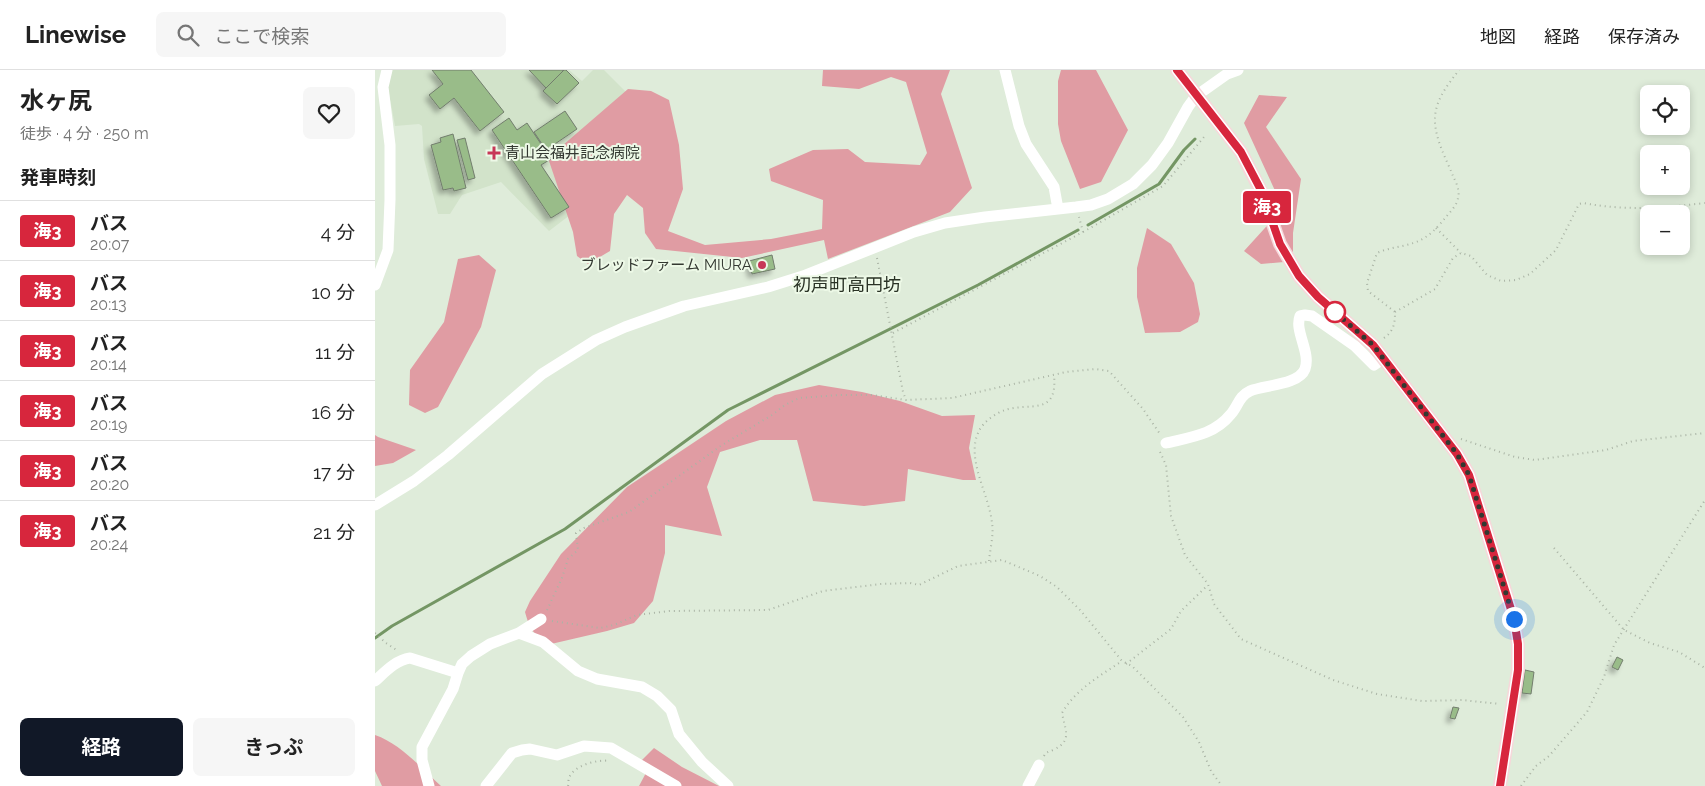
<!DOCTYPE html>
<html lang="ja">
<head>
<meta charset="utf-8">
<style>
  body { margin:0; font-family:Raleway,"Noto Sans JP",sans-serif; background:#f6f6f6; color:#222; height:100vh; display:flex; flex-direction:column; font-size:19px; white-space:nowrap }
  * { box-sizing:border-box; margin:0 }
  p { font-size:16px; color:#767676 }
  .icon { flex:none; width:28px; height:28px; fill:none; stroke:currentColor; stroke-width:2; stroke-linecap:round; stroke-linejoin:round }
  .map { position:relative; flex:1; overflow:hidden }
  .drawer { display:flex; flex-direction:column; background:#fff; width:375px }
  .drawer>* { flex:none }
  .badge { padding:0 10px; border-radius:4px; font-size:18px; line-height:32px }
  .buttons { position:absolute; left:1265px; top:15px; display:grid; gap:10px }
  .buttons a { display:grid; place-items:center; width:50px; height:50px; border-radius:8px; background:#fff; box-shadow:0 2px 8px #0003; font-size:25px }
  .you { position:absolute; width:25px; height:25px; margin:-12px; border:4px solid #fff; border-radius:50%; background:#1a73e8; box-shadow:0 0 0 8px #1a73e833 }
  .map>.badge { position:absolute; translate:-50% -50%; box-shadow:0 0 0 2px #fff }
  h2 { padding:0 20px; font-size:19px; line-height:45px }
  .round { display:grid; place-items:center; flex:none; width:52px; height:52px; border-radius:8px; background:#f6f6f6 }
  .summary { display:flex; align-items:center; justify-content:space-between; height:85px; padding:0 20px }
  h1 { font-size:24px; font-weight:700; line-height:38px }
  .cta { display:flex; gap:10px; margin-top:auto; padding:10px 20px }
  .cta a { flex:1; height:58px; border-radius:8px; background:#111827; color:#fff; font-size:20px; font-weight:700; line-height:58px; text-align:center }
  .cta a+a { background:#f6f6f6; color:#222 }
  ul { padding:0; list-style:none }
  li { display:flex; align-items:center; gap:15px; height:60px; padding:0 20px; border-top:1px solid #e0e0e0 }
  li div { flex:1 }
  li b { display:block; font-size:19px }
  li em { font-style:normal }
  li .badge { min-width:55px; font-weight:700; text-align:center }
  header { display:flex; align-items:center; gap:30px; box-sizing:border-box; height:70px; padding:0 25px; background:#fff; border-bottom:1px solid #e0e0e0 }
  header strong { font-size:24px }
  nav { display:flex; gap:28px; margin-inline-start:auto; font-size:18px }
  .search { width:350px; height:45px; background:#f6f6f6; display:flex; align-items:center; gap:12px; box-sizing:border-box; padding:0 18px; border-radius:8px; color:#767676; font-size:19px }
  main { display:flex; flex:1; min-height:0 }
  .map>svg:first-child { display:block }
  .built { fill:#d2e3ca }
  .forest { fill:#e09ca3 }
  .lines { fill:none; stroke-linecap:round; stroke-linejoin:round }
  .stream { stroke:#749664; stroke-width:3 }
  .building { fill:#99bc89; stroke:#727d6d; filter:url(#shadow) }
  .path { stroke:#aab4a5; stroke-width:2; stroke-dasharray:1 4; stroke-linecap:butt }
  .minor { stroke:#fff; stroke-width:11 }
  .major { stroke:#f7d7da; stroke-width:14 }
  .line-casing { stroke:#fff; stroke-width:11 }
  .line { stroke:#d7263d; stroke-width:8 }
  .walk { stroke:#333831; stroke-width:5; stroke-dasharray:0 9 }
  .poi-dot { fill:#c73757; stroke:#edf9e7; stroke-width:2 }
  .stop-dot { fill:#fff; stroke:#d7263d; stroke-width:2.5 }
  .labels { text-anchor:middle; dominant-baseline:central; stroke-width:4; stroke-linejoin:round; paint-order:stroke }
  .poi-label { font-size:15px; fill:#333831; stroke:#edf9e7; text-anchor:start }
  .quarter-label { font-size:18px; fill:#293225; stroke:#edf9e7 }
</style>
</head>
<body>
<header>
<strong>Linewise</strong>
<div class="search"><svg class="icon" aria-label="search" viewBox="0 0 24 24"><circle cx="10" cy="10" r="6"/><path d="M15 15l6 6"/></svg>ここで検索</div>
<nav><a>地図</a><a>経路</a><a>保存済み</a></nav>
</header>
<main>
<section class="drawer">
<div class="summary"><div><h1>水ヶ尻</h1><p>徒歩 · 4 分 · 250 m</p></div><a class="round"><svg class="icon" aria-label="heart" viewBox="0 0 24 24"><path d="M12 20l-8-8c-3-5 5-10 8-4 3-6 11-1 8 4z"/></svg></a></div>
<h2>発車時刻</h2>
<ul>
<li><span class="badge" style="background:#d7263d;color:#fff">海3</span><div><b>バス</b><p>20:07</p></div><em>4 分</em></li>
<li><span class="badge" style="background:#d7263d;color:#fff">海3</span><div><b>バス</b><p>20:13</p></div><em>10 分</em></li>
<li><span class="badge" style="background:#d7263d;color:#fff">海3</span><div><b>バス</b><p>20:14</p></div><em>11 分</em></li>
<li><span class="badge" style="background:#d7263d;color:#fff">海3</span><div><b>バス</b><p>20:19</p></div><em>16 分</em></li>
<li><span class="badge" style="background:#d7263d;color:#fff">海3</span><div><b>バス</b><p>20:20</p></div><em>17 分</em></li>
<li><span class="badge" style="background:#d7263d;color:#fff">海3</span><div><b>バス</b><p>20:24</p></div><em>21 分</em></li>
</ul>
<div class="cta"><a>経路</a><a>きっぷ</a></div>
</section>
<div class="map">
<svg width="1330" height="716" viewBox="0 0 1330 716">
  <defs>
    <filter id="shadow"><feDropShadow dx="-4" dy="4" stdDeviation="2.5" flood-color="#0004"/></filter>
  </defs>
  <rect width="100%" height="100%" fill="#dfecda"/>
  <path class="built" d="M 17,0 L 194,0 L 207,11 L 218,0 L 229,0 L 254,25 L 203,139 L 174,161 L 126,112 L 87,125 L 75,144 L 63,144 L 49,89 L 47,56 L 44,54 L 20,56 L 13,18 Z"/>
  <path class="forest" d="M 448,0 L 575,0 L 566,24 L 597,118 L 575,142 L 453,189 L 449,170 L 367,188 L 281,179 L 270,163 L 268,138 L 252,125 L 239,144 L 235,181 L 213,194 L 202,186 L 198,162 L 173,88 L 253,19 L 276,21 L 294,30 L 304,75 L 308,119 L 293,161 L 330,175 L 396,169 L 447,159 L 448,130 L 396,111 L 394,99 L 438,80 L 473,79 L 490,92 L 545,95 L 552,83 L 531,12 L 516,7 L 484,19 L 447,16 Z
    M 686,0 L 721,0 L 753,60 L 726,112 L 705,119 L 686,71 L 683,54 L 683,11 Z
    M 884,25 L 912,27 L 891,57 L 926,109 L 918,163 L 918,183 L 909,192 L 886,194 L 869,181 L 908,138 L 869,53 Z
    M 772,158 L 796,174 L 819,213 L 825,244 L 823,252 L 805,262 L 770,263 L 762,227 L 762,198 Z
    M 104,185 L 121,200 L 106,257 L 63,337 L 50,343 L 34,335 L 35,300 L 69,252 L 83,189 Z
    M 444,315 L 487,322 L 525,331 L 567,346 L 600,345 L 594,378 L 601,410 L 588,410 L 533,399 L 530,431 L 489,436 L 438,431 L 422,370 L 385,370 L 345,382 L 332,417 L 347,466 L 290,455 L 290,483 L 278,531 L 259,553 L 232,561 L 176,574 C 158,563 156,563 150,542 L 155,531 L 186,484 L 252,417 L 351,351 L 400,325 Z
    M 0,365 L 3,367 L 41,380 L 18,393 L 0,396 Z
    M 0,665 C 26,674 46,698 66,716 L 7,716 L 0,701 Z
    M 279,678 L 307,697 L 344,716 L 264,716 L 272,701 L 262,695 Z"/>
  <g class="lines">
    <path class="stream" d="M 713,155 L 784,114 L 809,80 L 820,69
      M 0,568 L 17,556 L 190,459 L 353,340 L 603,215 L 703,160"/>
  </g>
  <path class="building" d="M 57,0 L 96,0 L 129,42 L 105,61 L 79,28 L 65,39 L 54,25 L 68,14 Z
    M 154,0 L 188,0 L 188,1 L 171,18 Z
    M 189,0 L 191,0 L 204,13 L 182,34 L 168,21 Z
    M 190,41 L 202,59 L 171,80 L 159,62 Z
    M 134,48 L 142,60 L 152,53 L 176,89 L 166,95 L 194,137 L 176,148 L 117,60 Z
    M 78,64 L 91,118 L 79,121 L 78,118 L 68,120 L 56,75 L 66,72 L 65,68 Z
    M 90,68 L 100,108 L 93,110 L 82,70 Z
    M 397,185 L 400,199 L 377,204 L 374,191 Z
    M 1242,587 L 1248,590 L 1243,600 L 1237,597 Z
    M 1150,600 L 1159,602 L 1156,624 L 1147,623 Z
    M 1078,637 L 1084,638 L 1080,649 L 1075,648 Z"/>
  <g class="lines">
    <path class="path" d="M 1061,158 L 1086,183
      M 708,162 L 788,116 L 829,67
      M 502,188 L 528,322 L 531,330
      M 1020,242 L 1060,219 L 1078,188 L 1086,183 L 1096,186 L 1112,205 L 1126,211 L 1141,210 L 1155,204 L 1181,180 L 1204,134 L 1208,133 C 1252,141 1287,138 1330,133
      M 518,263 L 708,162 L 704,147
      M 1009,268 C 1019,261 1020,253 1020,242 L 993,221 L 992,213 L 1002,183 C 1017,176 1035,177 1049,168 C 1058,163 1065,154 1071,147 C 1076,141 1082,135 1083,128 C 1085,120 1081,112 1078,106 C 1070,86 1056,62 1061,40 C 1064,25 1075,12 1084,0
      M 1086,369 L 1140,387 L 1160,390 L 1231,380 L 1258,371 L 1330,363
      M 785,382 L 791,395 L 796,446 L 810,485 L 833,514 L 839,534 L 866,569 L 958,610 L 1002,624 L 1047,631 L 1087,630 L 1125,634
      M 1179,478 L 1249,560 L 1275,573 L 1304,582 L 1330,598
      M 614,491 C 615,479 619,465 617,453 C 614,424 590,388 604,361 C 608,352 621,343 630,340 C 654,332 683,347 679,305
      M 172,540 L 187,508 L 193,489 L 203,480 L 201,463 L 209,458 L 254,442 L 347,375 L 397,345 L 410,335 L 424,328 L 464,325 L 497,325 L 531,330 L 577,328 L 691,302 L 720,299 L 734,301 L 768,339 L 785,364
      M 177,551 L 225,558 L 239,555 L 262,545 L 294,541 L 393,540 L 448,521 L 506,514 L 535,513 L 544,515 L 583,496 L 627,490 L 665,506 L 682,517 L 706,541 L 747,591 L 757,596 L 808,647 L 824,672 L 836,701 L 847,716
      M 0,563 L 11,573 L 23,581
      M 751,594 L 796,559 L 806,541 L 833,515
      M 669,686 C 671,682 673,682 678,680 C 698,671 690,660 687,643 C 701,619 725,606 747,591
      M 193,716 C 194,713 193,710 194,708 C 199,695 223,689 235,691
      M 1146,716 L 1161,696 L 1174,686 L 1212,642 L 1229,607 L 1239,575 L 1330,430"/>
    <path class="minor" d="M 630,0 L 644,56 L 651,74 L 679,117 L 683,139
      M 0,215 L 13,180 L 15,130 L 15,75 L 8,17 L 12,0
      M 791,373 C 816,367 839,365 856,344 C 863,336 864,326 875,321 C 889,315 924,315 930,299 C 936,282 919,261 925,246 L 930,245 L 937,246 L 980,276 L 999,295 L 1009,288
      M 0,435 L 39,411 L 73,385 L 167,304 L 221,270 L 250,257 L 309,236 L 393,217 L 428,206 L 539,162 L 570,153 L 610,147 L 701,137 L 716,135 L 733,129 L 758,114 L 777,95 L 793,73 L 813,37 L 821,26 L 852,4 L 863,0
      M 144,563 L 168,572 L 203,601 L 222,609 L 267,617 L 282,626 L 296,640 L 304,664 L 327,692 L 353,716
      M 0,611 C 10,602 21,590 35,588 L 83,603
      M 54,716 L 47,690 L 47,677 L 78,619 L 83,603 L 87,594 L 96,586 L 115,574 L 144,563 L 166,549
      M 111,716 L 137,683 L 147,680 L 155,679 L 182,685 L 209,676 L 236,678 L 301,716
      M 653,716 L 664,695"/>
    <path class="major" d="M 802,0 L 866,82 L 887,123 L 905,174 L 924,206 L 943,227 L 998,275 L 1082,384 L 1094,405 L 1139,549 L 1143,574 L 1143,600 L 1125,716"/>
  </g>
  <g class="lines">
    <g class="line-casing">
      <path id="line" d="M 802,0 L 866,82 L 887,122 L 905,174 L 924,206 L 943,227 L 998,275 L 1082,384 L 1094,405 L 1139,549 L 1143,574 L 1143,600 L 1125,716"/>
    </g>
    <use href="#line" class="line"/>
    <path class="walk" d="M 960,242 L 954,237 L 998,275 L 1082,384 L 1094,405 L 1139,549"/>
  </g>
  <g class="poi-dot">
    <path d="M116.5 75.5h5v5h5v5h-5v5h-5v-5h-5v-5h5z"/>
    <circle cx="387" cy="195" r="5"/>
  </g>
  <circle class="stop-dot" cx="960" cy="242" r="10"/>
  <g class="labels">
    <g class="poi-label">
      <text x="130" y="83">青山会福井記念病院</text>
      <text x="377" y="195" text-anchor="end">ブレッドファーム MIURA</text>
    </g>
    <g class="quarter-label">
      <text x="472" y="214">初声町高円坊</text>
    </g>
  </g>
</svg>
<div class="buttons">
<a><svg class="icon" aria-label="locate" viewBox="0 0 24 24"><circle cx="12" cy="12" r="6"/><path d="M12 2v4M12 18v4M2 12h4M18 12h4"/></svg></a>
<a>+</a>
<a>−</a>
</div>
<div class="you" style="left:1139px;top:549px"></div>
<b class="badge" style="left:892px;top:137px;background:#d7263d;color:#fff">海3</b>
</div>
</main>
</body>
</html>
